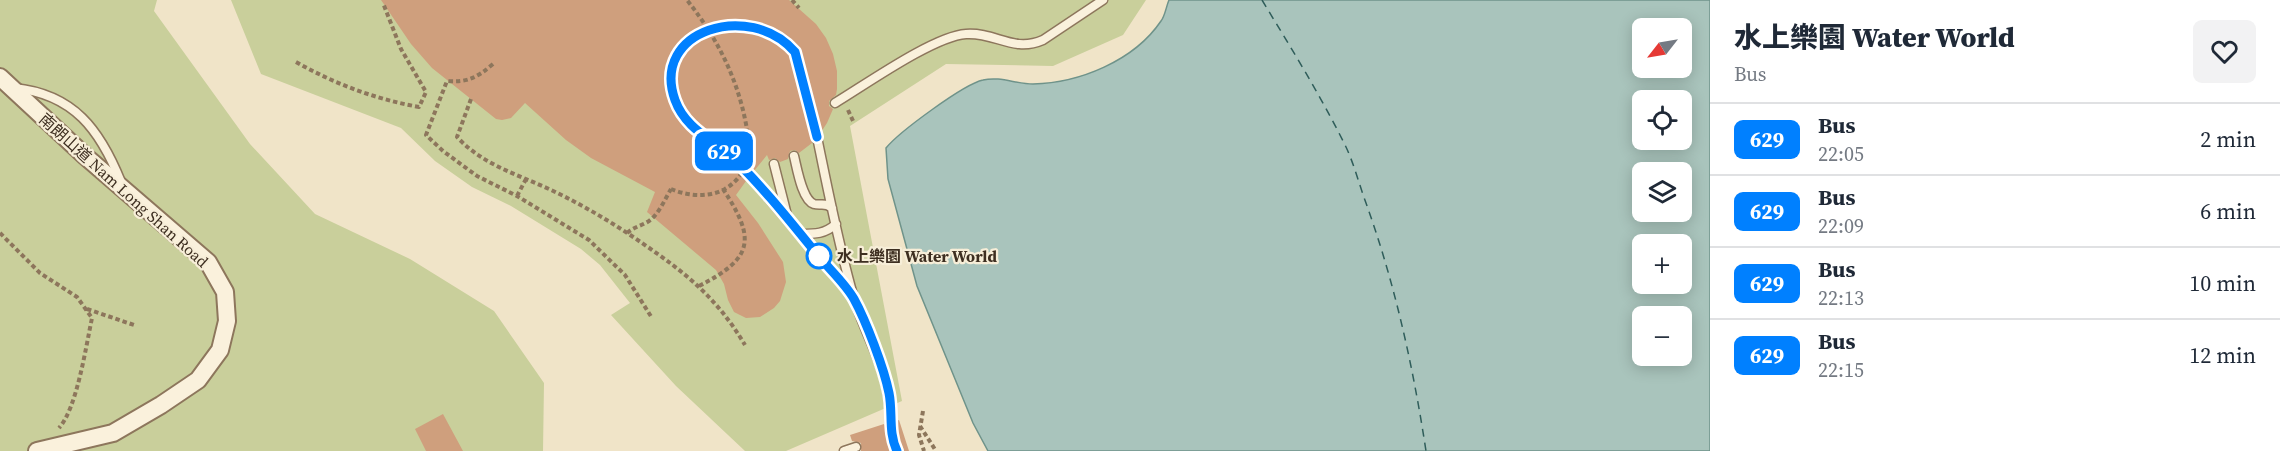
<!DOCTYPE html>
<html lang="en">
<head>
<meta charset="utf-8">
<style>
  body { margin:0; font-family:"Source Serif 4","Noto Sans TC",serif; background:#f2f2f3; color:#1f2937; height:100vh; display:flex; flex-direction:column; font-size:22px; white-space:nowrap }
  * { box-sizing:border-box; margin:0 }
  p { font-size:20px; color:#747a83 }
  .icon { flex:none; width:33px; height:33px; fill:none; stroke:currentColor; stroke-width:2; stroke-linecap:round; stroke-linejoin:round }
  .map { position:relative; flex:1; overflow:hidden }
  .side { display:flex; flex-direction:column; background:#fff; width:570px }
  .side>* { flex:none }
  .badge { padding:0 12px; border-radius:9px; font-size:21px; line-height:39px }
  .needle { width:39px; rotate:239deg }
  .buttons { position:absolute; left:1632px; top:18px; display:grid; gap:12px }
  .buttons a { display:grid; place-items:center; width:60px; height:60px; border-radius:9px; background:#fff; box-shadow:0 3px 15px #0003; font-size:30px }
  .map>.badge { position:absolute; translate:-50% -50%; box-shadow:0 0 0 3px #fff }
  .round { display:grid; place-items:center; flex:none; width:63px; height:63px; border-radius:9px; background:#f2f2f3 }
  .summary { display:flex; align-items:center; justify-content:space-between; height:102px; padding:0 24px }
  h1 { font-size:28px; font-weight:800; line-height:45px }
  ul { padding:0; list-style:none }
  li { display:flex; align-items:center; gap:18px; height:72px; padding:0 24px; border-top:2px solid #e0e1e3 }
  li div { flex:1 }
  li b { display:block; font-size:22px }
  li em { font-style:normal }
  li .badge { min-width:66px; font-weight:700; text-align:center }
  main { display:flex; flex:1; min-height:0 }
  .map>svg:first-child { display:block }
  .green { fill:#c9cf9b }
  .water { fill:#a9c4bc; stroke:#6f938a; stroke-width:1.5; fill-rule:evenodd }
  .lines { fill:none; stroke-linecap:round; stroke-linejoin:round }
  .ferry { stroke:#2f5d5a; stroke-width:1.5; stroke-dasharray:8 6; stroke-linecap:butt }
  .building { fill:#cf9f7d }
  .lane-casing { stroke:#8d765c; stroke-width:11 }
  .street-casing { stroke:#8d765c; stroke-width:20 }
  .path { stroke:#8d765c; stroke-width:4; stroke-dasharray:4.5 3; stroke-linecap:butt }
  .lane { stroke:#faf1dc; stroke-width:8 }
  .street { stroke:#faf1dc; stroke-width:16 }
  .path-bridge { stroke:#8d765c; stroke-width:4; stroke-dasharray:4.5 3; stroke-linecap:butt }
  .line-casing { stroke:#fff; stroke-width:14 }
  .line { stroke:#0080ff; stroke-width:9 }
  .stop-dot { fill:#fff; stroke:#0080ff; stroke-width:3 }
  .labels { text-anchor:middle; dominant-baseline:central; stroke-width:4.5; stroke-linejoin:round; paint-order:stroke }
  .street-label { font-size:16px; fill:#3d2e20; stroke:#f7eed8 }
  .stop-label { font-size:16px; font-weight:bold; fill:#3d2e20; stroke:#f7eed8; text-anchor:start }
</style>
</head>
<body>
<main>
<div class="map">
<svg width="1710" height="451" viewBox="0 0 1710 451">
  <rect width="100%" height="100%" fill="#f0e4c8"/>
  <path class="green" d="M 0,0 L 157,0 L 154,11 L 250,144 L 315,214 L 410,259 L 494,311 L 544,383 L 543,451 L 0,451 Z
    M 231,0 L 1146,0 L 1123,35 L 1053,66 L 946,64 L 850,126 L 902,401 L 786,451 L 745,451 L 676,386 L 611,315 L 630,303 L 600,265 L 581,249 L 511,206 L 472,187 L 435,161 L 401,128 L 261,74 Z"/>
  <path class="water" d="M 1169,0 L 1710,0 L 1710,451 L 988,451 L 973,423 L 917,286 L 888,179 L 886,148 C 899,132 964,84 983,80 C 1000,76 1016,84 1033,84 C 1079,83 1134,61 1161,21 C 1165,16 1166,7 1169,0 ZM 1642,28 L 1682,28 L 1682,68 L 1642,68 ZM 1642,100 L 1682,100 L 1682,140 L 1642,140 ZM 1682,172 L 1682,212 L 1642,212 L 1642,172 ZM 1642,244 L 1682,244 L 1682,284 L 1642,284 ZM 1642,316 L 1682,316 L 1682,356 L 1642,356 Z"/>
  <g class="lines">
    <path class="ferry" d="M 1262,0 C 1291,48 1321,96 1346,147 C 1354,164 1359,184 1366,203 C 1395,284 1413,366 1426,451"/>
  </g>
  <path class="building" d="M 381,0 L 789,0 L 816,24 L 826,38 L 833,54 L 837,71 L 837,89 L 836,95 L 829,101 L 829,106 L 833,109 L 827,123 L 821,132 L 816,131 L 812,133 L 812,143 L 799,153 L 795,150 L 790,151 L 788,159 L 780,162 L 775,158 L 769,160 L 767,155 L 754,171 L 749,170 L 745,172 L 744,177 L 746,181 L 736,195 L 758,223 L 783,262 L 786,282 L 780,301 L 774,308 L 760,317 L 746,318 L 734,312 L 728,300 L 724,284 L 716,270 L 647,212 L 655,192 L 591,158 L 566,140 L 525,103 L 511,118 L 502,120 L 496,119 L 432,68 L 411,44 Z
    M 443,414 L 463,451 L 426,451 L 415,429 Z
    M 899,420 L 909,451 L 861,451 L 861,443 L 852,441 L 850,435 L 884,424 L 888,428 L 893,428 L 896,421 Z"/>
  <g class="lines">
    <g class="lane-casing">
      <path id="lane" d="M 14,88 C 74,94 100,130 121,182
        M 835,103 C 865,85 934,36 966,34 C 996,32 1013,53 1043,40 L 1103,0
        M 817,137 C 828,190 838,243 853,295 C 866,340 892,373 890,422
        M 794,156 C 797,168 802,200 814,204 C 821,206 825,202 832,208
        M 774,164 L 787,215
        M 750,176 L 851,295
        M 801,234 C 815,234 825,234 836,224
        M 844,451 L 856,447"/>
    </g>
    <g class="street-casing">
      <path id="street" d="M 0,77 L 85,156 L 208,262 L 225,292 L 227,321 L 220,350 L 198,380 L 161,405 L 113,433 L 37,451"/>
    </g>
    <path class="path" d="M 792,0 L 799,8
      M 296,62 C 335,84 375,99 419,107 L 426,92 L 401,49 L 383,3
      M 493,64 C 478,77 467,83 447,81 L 426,135 L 443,151 L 477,176 L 517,196 L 589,240 L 625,275 L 652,318
      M 471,99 L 457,137 C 483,165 517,174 551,190 C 583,205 613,223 642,243 C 686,273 717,298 745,345
      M 848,110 L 854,123
      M 517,196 L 526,179
      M 0,233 L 40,273 L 77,297 L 92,318 C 86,346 77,408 59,428
      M 627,233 C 634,227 641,226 649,221 C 659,214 665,199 671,189
      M 699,286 C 754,258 756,239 723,189
      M 87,309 L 134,325
      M 923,411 L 919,435 L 924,451
      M 920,426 L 936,451"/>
    <use href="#lane" class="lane"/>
    <use href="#street" class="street"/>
    <path class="path-bridge" d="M 671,189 C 688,196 708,198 725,189 C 750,174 751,150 746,124 C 737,77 717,38 687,0"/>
  </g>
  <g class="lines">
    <g class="line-casing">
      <path id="line" d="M 817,137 L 795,52 C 750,0 650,30 675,100 C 685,128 711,139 732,157 C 763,187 789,220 816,253 C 828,268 845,283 854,299 C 866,321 884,368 889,393 C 893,413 888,432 897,451"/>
    </g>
    <use href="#line" class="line"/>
  </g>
  <circle class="stop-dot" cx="819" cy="256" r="12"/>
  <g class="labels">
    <g class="street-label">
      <text transform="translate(124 190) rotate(42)">南朗山道 Nam Long Shan Road</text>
    </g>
    <g class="stop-label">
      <text x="837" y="256">水上樂園 Water World</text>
    </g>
  </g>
</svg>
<div class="buttons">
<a><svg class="needle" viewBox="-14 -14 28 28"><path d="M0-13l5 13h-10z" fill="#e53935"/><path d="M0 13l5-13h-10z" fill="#747a83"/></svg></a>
<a><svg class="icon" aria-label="locate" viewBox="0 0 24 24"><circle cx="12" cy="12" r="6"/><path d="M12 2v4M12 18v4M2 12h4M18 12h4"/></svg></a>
<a><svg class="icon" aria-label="layers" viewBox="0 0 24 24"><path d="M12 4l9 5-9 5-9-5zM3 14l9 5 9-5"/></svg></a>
<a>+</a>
<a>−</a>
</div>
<b class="badge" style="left:724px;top:151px;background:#0080ff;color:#fff">629</b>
</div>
<section class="side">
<div class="summary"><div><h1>水上樂園 Water World</h1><p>Bus</p></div><a class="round"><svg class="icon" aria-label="heart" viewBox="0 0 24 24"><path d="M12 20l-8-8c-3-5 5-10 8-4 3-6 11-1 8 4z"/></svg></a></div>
<ul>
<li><span class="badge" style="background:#0080ff;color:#fff">629</span><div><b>Bus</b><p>22:05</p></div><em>2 min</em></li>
<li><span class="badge" style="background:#0080ff;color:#fff">629</span><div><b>Bus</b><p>22:09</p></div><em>6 min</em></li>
<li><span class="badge" style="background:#0080ff;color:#fff">629</span><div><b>Bus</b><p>22:13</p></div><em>10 min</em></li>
<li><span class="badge" style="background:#0080ff;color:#fff">629</span><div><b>Bus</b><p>22:15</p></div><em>12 min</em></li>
</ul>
</section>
</main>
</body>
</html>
